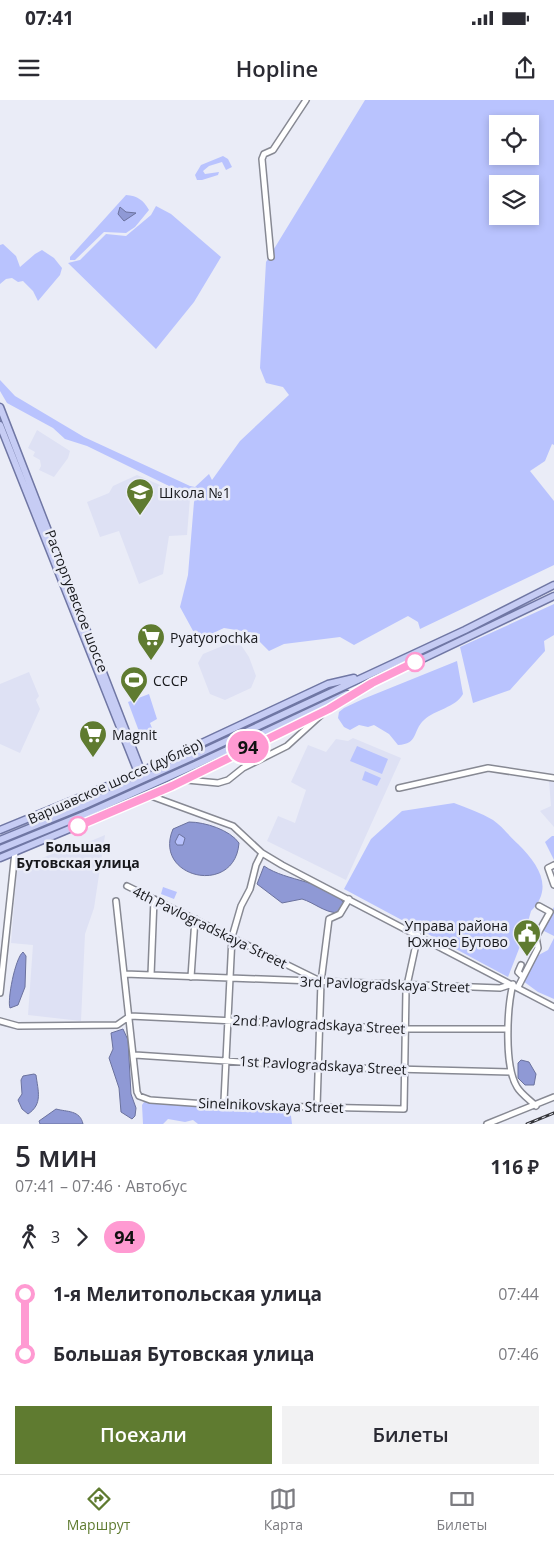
<!DOCTYPE html>
<html lang="ru">
<head>
<meta charset="utf-8">
<style>
  body { margin:0; font-family:"Open Sans",sans-serif; background:#f2f2f3; color:#2b2b33; height:100vh; display:flex; flex-direction:column; font-size:19px; white-space:nowrap }
  * { box-sizing:border-box; margin:0 }
  p { font-size:16px; color:#7c7c81 }
  .icon { flex:none; width:28px; height:28px; fill:none; stroke:currentColor; stroke-width:2; stroke-linecap:round; stroke-linejoin:round }
  .map { position:relative; height:1024px; overflow:hidden }
  .panel { display:flex; flex-direction:column; background:#fff; flex:1 }
  .panel>* { flex:none }
  .badge { padding:0 10px; border-radius:16px; font-size:18px; line-height:32px }
  .tools { position:absolute; left:489px; top:15px; display:grid; gap:10px }
  .tools a { display:grid; place-items:center; width:50px; height:50px; border-radius:0px; background:#fff; box-shadow:0 2px 8px #0003; font-size:25px }
  .map>.badge { position:absolute; translate:-50% -50%; box-shadow:0 0 0 2px #fff }
  .legs { display:flex; align-items:center; gap:8px; height:55px; padding:0 15px; font-size:16px }
  .legs p { margin-inline-start:auto }
  .overview { display:flex; align-items:center; justify-content:space-between; height:85px; padding:0 15px }
  h1 { font-size:28px; font-weight:600; line-height:38px }
  .primary-button { display:flex; gap:10px; margin-top:auto; padding:10px 15px }
  .primary-button a { flex:1; height:58px; border-radius:0px; background:#5f7b30; color:#fff; font-size:20px; font-weight:600; line-height:58px; text-align:center }
  .primary-button a+a { background:#f2f2f3; color:#2b2b33 }
  ul { padding:0 15px; list-style:none }
  li { display:flex; align-items:center; gap:18px; height:60px; font-size:19px }
  li i { display:grid; place-items:center; width:8px; height:100%; margin:0 6px; background:currentColor }
  li i::after { content:''; width:12px; height:12px; margin:-6px; border:4px solid; border-radius:50%; background:#fff }
  li p { margin-inline-start:auto }
  li:first-child i { background:linear-gradient(#0000 50%,currentColor 0) }
  li:last-child i { background:linear-gradient(currentColor 50%,#0000 0) }
  .status { display:flex; justify-content:space-between; align-items:center; height:35px; padding:0 25px; background:#fff; direction:ltr }
  .status svg { height:14px; fill:currentColor }
  header { display:flex; justify-content:space-between; align-items:center; height:65px; padding:0 15px; background:#fff; font-size:22px; font-weight:600 }
  .tab-bar { display:flex; justify-content:space-around; align-items:center; height:70px; border-top:1px solid #e1e1e2; background:#fff; font-size:14px; color:#7c7c81 }
  .tab-bar a { display:grid; justify-items:center; gap:2px }
  .tab-bar .current { color:#5f7b30 }
  .map>svg:first-child { display:block }
  .built { fill:#dee1f4 }
  .green { fill:#b9c3fe; fill-rule:evenodd }
  .water { fill:#8f99d5; stroke:#6b729e; fill-rule:evenodd }
  .lines { fill:none; stroke-linecap:round; stroke-linejoin:round }
  .minor-casing { stroke:#878993; stroke-width:8 }
  .major-casing { stroke:#7077a4; stroke-width:9 }
  .minor { stroke:#fff; stroke-width:5 }
  .major { stroke:#c6ccf4; stroke-width:6 }
  .rail-casing { stroke:#35363b; stroke-width:3 }
  .rail { stroke:#eaecf7; stroke-width:1; stroke-dasharray:4; stroke-linecap:butt }
  .major-bridge-casing { stroke:#7077a4; stroke-width:9; stroke-linecap:butt }
  .major-bridge { stroke:#c6ccf4; stroke-width:6 }
  .line-1-casing { stroke:#fff; stroke-width:11 }
  .line-1 { stroke:#ff9ad2; stroke-width:8 }
  .stop-1-dot { fill:#fff; stroke:#ff9ad2; stroke-width:2.5 }
  .labels { text-anchor:middle; dominant-baseline:central; stroke-width:5; stroke-linejoin:round; paint-order:stroke }
  .poi-label { font-size:14px; fill:#17181c; stroke:#eaecf7; text-anchor:start }
  .street-label { font-size:14px; fill:#17181c; stroke:#eaecf7 }
  .stop-label { font-size:14px; font-weight:bold; fill:#17181c; stroke:#eaecf7 }
</style>
</head>
<body>
<div class="status"><b>07:41</b><svg viewBox="0 0 49 12"><path d="M0 12V9h3v3zM5 12V6h3v6zM10 12V3h3v9zM15 12V0h3v12zM26 1h20v11H26zM47 4h2v5h-2z"/></svg></div>
<header><svg class="icon" aria-label="menu" viewBox="0 0 24 24"><path d="M4 6h16M4 12h16M4 18h16"/></svg>Hopline<svg class="icon" aria-label="share" viewBox="0 0 24 24"><path d="M12 15V3M7 8l5-5 5 5M5 13v7h14v-7"/></svg></header>
<div class="map">
<svg width="554" height="1024" viewBox="0 0 554 1024">
  <rect width="100%" height="100%" fill="#eaecf7"/>
  <path class="built" d="M 37,330 L 70,351 L 68,358 L 54,377 L 39,370 L 41,366 L 40,360 L 33,356 L 35,352 L 28,348 Z
    M 137,375 L 190,398 L 187,435 L 169,436 L 163,474 L 139,484 L 119,431 L 100,437 L 87,402 L 109,393 L 113,386 Z
    M 232,542 L 241,545 L 249,557 L 256,576 L 251,588 L 225,600 L 210,594 L 198,563 L 203,554 Z
    M 29,572 L 39,596 L 36,600 L 40,609 L 20,653 L 0,644 L 0,584 Z
    M 353,638 L 401,658 L 346,780 L 267,741 L 278,716 L 295,723 L 306,690 L 291,682 L 308,645 L 326,652 L 336,639 L 348,641 Z
    M 549,681 L 554,682 L 554,727 L 540,711 L 551,706 Z
    M 105,735 L 94,808 L 85,834 L 81,921 L 28,915 L 33,845 L 11,843 L 17,769 L 63,749 L 65,752 Z"/>
  <path class="green" d="M 365,0 L 554,0 L 554,345 L 552,344 L 545,361 L 530,371 L 554,401 L 554,465 L 420,529 L 418,522 L 408,516 L 354,545 L 340,537 L 284,544 L 269,551 L 259,541 L 260,534 L 224,528 L 198,540 L 180,507 L 188,475 L 194,402 L 197,395 L 169,386 L 87,346 L 65,339 L 53,328 L 7,303 L 0,291 L 0,280 L 15,296 L 84,337 L 190,386 L 195,387 L 209,374 L 212,380 L 240,341 L 289,295 L 283,287 L 266,283 L 260,268 L 266,162 ZM 498,24 L 530,24 L 530,56 L 498,56 ZM 498,84 L 530,84 L 530,116 L 498,116 Z
    M 223,56 L 228,59 L 232,67 L 226,70 L 222,62 L 209,66 L 203,71 L 205,74 L 219,72 L 218,75 L 202,80 L 197,80 L 195,75 L 201,65 Z
    M 126,95 C 138,96 143,100 149,110 L 135,127 L 126,133 L 104,132 L 75,160 L 70,160 L 70,157 Z
    M 156,106 L 171,114 L 221,157 L 194,202 L 156,249 L 68,163 L 80,160 L 106,134 L 126,136 L 151,115 Z
    M 3,144 L 16,156 L 20,167 L 35,154 L 42,150 L 54,158 L 62,168 L 60,175 L 38,201 L 33,191 L 23,181 L 18,182 L 12,178 L 6,179 L 0,184 L 0,145 Z
    M 554,504 L 554,535 L 544,541 L 545,551 L 510,590 L 473,603 L 460,547 Z
    M 457,561 L 463,594 C 455,608 436,609 424,620 C 412,631 419,644 398,645 L 389,634 L 374,625 L 368,627 L 359,625 L 350,630 L 344,627 L 338,618 L 339,612 L 344,608 L 363,599 Z
    M 149,594 L 157,619 L 150,623 L 155,636 L 160,638 L 143,642 L 128,602 Z
    M 357,646 L 388,659 L 382,674 L 350,661 Z
    M 365,671 L 381,678 L 377,686 L 362,680 Z
    M 454,703 C 467,708 481,713 493,720 C 502,726 510,737 518,744 C 539,765 554,788 531,811 L 524,836 L 508,877 L 344,789 L 371,739 L 402,711 Z
    M174.5 740a5.5 5.5 0 1 1 11 0a5.5 5.5 0 1 1-11 0Z
    M 552,736 L 554,736 L 554,760 L 545,742 Z
    M 163,787 L 177,792 L 174,799 L 161,794 Z
    M 554,807 L 554,836 L 544,831 L 543,826 Z
    M 554,838 L 554,899 L 538,892 L 523,881 L 535,857 L 548,850 Z
    M 144,1002 L 286,1009 L 291,1016 L 292,1024 L 198,1024 L 193,1020 L 185,1022 L 168,1019 L 163,1024 L 143,1024 L 142,1005 Z"/>
  <path class="water" d="M 120,107 L 126,112 L 136,113 L 124,121 L 118,114 Z
    M 189,722 C 205,722 230,730 239,743 C 235,797 152,778 173,729 ZM 179,734 L 185,738 L 183,745 L 177,745 L 175,742 Z
    M 264,766 C 287,782 325,780 344,803 L 338,813 C 323,812 315,803 302,799 L 282,803 L 257,784 Z
    M 23,852 L 26,856 L 25,887 L 18,905 L 10,908 C 7,901 15,858 23,852 Z
    M 123,929 L 128,940 L 131,994 L 136,1008 L 135,1016 L 132,1019 L 121,1012 L 119,988 L 109,958 L 113,949 L 111,933 Z
    M 521,960 L 529,962 L 536,974 L 534,985 L 525,985 L 518,978 L 518,963 Z
    M 34,974 L 36,975 C 38,991 43,1004 28,1014 L 22,1009 L 18,1000 L 22,994 L 21,980 L 23,976 Z
    M 56,1009 C 67,1012 80,1010 83,1024 L 40,1024 L 39,1021 Z"/>
  <g class="lines">
    <g class="minor-casing">
      <path id="minor" d="M 271,157 L 262,59 L 264,54 L 273,50 L 306,0
        M 187,680 L 218,683 L 228,680 L 243,668 L 287,646 L 321,615
        M 399,688 L 488,668 L 554,678
        M 151,696 L 233,726 L 262,753 L 282,765 L 554,907
        M 554,765 L 548,768 L 554,785
        M 127,786 L 318,880
        M 116,801 L 137,992 L 139,996 L 150,1000 L 220,1005 L 404,1009 L 406,890 L 418,835
        M 529,843 L 537,842
        M 521,865 L 518,872 L 523,877
        M 125,874 L 500,888 L 513,884 C 507,908 504,966 517,987 C 521,994 530,1000 536,1006
        M 151,875 L 154,799
        M 191,877 L 195,819
        M 518,887 L 538,848 L 536,837 L 550,812 L 539,806
        M 0,893 L 15,752
        M 0,921 L 18,926 L 117,925 L 130,916 L 406,929 L 508,929
        M 135,955 L 318,967 L 511,972
        M 220,1005 L 224,1001 L 232,837 L 241,806 L 250,789 L 256,765 L 262,753
        M 317,1007 L 321,882 L 329,819 L 340,814 L 349,799
        M 487,1024 L 554,997"/>
    </g>
    <g class="major-casing">
      <path id="major" d="M 0,307 L 151,696
        M 0,325 L 141,680
        M 370,584 L 554,496
        M 192,657 L 465,530 L 554,485
        M 195,665 L 347,594
        M 0,730 L 127,678 L 328,584 L 354,578
        M 0,740 L 83,706
        M 0,749 L 86,714
        M 0,758 L 172,686 L 329,609 L 372,583"/>
    </g>
    <use href="#minor" class="minor"/>
    <use href="#major" class="major"/>
    <g class="rail-casing">
      <path id="rail" d="M 527,1024 L 554,1013"/>
    </g>
    <use href="#rail" class="rail"/>
    <g class="major-bridge-casing">
      <path id="major-bridge" d="M 83,706 L 192,657
        M 86,714 L 195,665"/>
    </g>
    <use href="#major-bridge" class="major-bridge"/>
  </g>
  <g class="lines">
    <g class="line-1-casing">
      <path id="line-1" d="M 78,726 L 172,686 L 329,609 L 372,583 L 415,562"/>
    </g>
    <use href="#line-1" class="line-1"/>
  </g>
  <defs>
    <g id="school-pin" transform="scale(1.4375)"><path d="M0 17L-7.5 6A9.5 9.5 0 1 1 7.5 6Z" fill="#5f7b30" stroke="#eaecf7"/><path d="M0-5L7-2L0 1L-7-2ZM-4 1L0 2.5L4 1V4Q0 6-4 4Z" fill="#fff"/></g>
    <g id="supermarket-pin" transform="scale(1.4375)"><path d="M0 17L-7.5 6A9.5 9.5 0 1 1 7.5 6Z" fill="#5f7b30" stroke="#eaecf7"/><path d="M-6-5.5h2.5l.6 2H6L4.5 2H-2.5L-4.4-4H-6ZM-1.5 3.2a1.3 1.3 0 1 0 .1 0ZM3 3.2a1.3 1.3 0 1 0 .1 0Z" fill="#fff"/></g>
    <g id="stadium-pin" transform="scale(1.4375)"><path d="M0 17L-7.5 6A9.5 9.5 0 1 1 7.5 6Z" fill="#5f7b30" stroke="#eaecf7"/><path d="M0-5a6.5 5 0 1 0 0 10a6.5 5 0 1 0 0-10ZM-3.5-1.8h7v3.6h-7Z" fill="#fff"/></g>
    <g id="civic-pin" transform="scale(1.4375)"><path d="M0 17L-7.5 6A9.5 9.5 0 1 1 7.5 6Z" fill="#5f7b30" stroke="#eaecf7"/><path d="M-.6-6.5H3V-4.5H.6V-3L4-1V1h2V6H-6V1h2V-1L-.6-3ZM-1.2 2.5V6h2.4V2.5Z" fill="#fff"/></g>
  </defs>
  <g fill-rule="evenodd">
    <use href="#school-pin" x="140" y="392"/>
    <use href="#supermarket-pin" x="151" y="537"/>
    <use href="#stadium-pin" x="134" y="580"/>
    <use href="#supermarket-pin" x="93" y="634"/>
    <use href="#civic-pin" x="527" y="833"/>
  </g>
  <g class="stop-1-dot">
    <circle cx="415" cy="562" r="9"/>
    <circle cx="78" cy="726" r="9"/>
  </g>
  <g class="labels">
    <g class="poi-label">
      <text x="159" y="392">Школа №1</text>
      <text x="170" y="537">Pyatyorochka</text>
      <text x="153" y="580">СССР</text>
      <text x="112" y="634">Magnit</text>
      <text x="508" y="825" text-anchor="end">Управа района<tspan x="508" dy="16">Южное Бутово</tspan></text>
    </g>
    <g class="street-label">
      <text transform="translate(77 501) rotate(69)">Расторгуевское шоссе</text>
      <text transform="translate(115 681) rotate(-24)">Варшавское шоссе (дублёр)</text>
      <text transform="translate(210 827) rotate(26)">4th Pavlogradskaya Street</text>
      <text transform="translate(385 884) rotate(2)">3rd Pavlogradskaya Street</text>
      <text transform="translate(319 924) rotate(3)">2nd Pavlogradskaya Street</text>
      <text transform="translate(323 965) rotate(3)">1st Pavlogradskaya Street</text>
      <text transform="translate(271 1005) rotate(2)">Sinelnikovskaya Street</text>
    </g>
    <g class="stop-label">
      <text x="78" y="746">Большая<tspan x="78" dy="16">Бутовская улица</tspan></text>
    </g>
  </g>
</svg>
<div class="tools">
<a><svg class="icon" aria-label="locate" viewBox="0 0 24 24"><circle cx="12" cy="12" r="6"/><path d="M12 2v4M12 18v4M2 12h4M18 12h4"/></svg></a>
<a><svg class="icon" aria-label="layers" viewBox="0 0 24 24"><path d="M12 4l9 5-9 5-9-5zM3 14l9 5 9-5"/></svg></a>
</div>
<b class="badge" style="left:248px;top:647px;background:#ff9ad2;color:#111">94</b>
</div>
<section class="panel">
<div class="overview"><div><h1>5 мин</h1><p>07:41 – 07:46 · Автобус</p></div><b>116 ₽</b></div>
<div class="legs"><svg class="icon" aria-label="walk" viewBox="0 0 24 24"><circle cx="13" cy="4" r="2"/><path d="M13 8l-2 6 4 7M11 14l-3 7M7 12l3-4h3l4 4"/></svg>3<svg class="icon" aria-label="forward" viewBox="0 0 24 24"><path d="M9 5l7 7-7 7"/></svg><b class="badge" style="background:#ff9ad2;color:#111">94</b></div>
<ul>
<li><i style="color:#ff9ad2"></i><b>1-я Мелитопольская улица</b><p>07:44</p></li>
<li><i style="color:#ff9ad2"></i><b>Большая Бутовская улица</b><p>07:46</p></li>
</ul>
<div class="primary-button"><a>Поехали</a><a>Билеты</a></div>
</section>
<nav class="tab-bar">
<a class="current"><svg class="icon" aria-label="directions" viewBox="0 0 24 24"><path d="M12 3l9 9-9 9-9-9zM9 14v-3h6M13 9l2 2-2 2"/></svg>Маршрут</a>
<a><svg class="icon" aria-label="map" viewBox="0 0 24 24"><path d="M3 6l6-2 6 2 6-2v14l-6 2-6-2-6 2zM9 4v14M15 6v14"/></svg>Карта</a>
<a><svg class="icon" aria-label="tickets" viewBox="0 0 24 24"><path d="M3 7h18v10H3zM15 7v10"/></svg>Билеты</a>
</nav>
</body>
</html>
